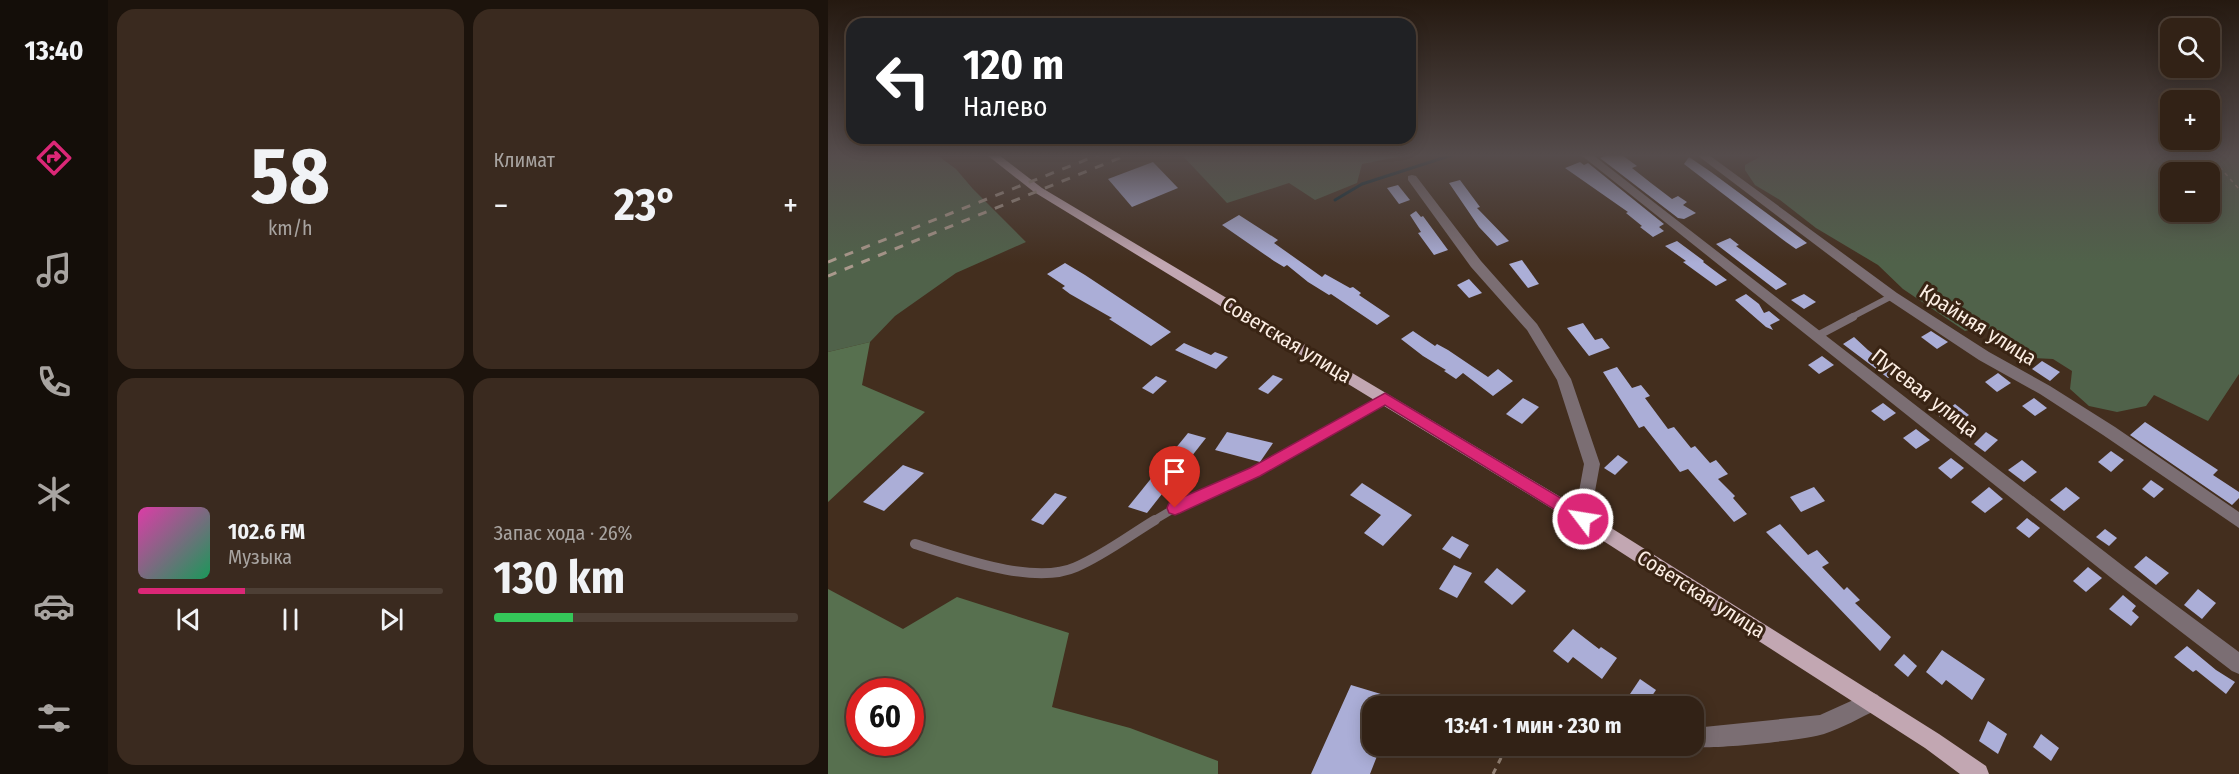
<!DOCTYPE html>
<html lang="ru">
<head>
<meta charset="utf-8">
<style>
	body { margin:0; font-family:"Fira Sans Condensed",sans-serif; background:#3a2a1f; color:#f1f3f6; height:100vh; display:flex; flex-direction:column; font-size:22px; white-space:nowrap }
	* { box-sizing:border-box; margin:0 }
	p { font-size:20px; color:#a8a4a1 }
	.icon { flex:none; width:33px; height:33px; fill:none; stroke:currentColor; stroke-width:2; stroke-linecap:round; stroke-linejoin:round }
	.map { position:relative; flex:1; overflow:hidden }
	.drawer { display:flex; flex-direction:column; gap:9px; padding:9px; background:#1c130c; width:720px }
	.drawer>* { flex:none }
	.top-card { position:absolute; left:18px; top:18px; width:570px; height:126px; border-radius:18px; box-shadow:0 3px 15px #0003,0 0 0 2px #4d3f35; background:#202124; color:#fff; overflow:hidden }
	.controls { position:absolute; left:1332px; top:18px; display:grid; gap:12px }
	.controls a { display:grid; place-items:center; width:60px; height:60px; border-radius:12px; background:#322216; box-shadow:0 3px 15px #0003,0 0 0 2px #4d3f35; font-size:30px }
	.speed { position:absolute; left:18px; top:678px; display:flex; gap:12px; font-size:30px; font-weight:700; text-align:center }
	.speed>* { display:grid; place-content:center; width:78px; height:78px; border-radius:50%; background:#322216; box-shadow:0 3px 15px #0003,0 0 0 2px #4d3f35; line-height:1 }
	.speed .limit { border:9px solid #d22; background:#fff; color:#111 }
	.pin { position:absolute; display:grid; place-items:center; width:51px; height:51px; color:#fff; margin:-62px -26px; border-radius:50% 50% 50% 0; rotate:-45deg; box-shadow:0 0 6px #0007 }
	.pin .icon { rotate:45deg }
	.me { position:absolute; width:66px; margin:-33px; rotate:301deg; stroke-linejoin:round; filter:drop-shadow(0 0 4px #0008) }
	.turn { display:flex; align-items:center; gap:21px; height:126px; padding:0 18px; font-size:27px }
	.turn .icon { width:78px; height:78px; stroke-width:2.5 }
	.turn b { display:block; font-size:42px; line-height:51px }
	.big { font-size:45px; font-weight:700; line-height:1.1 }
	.drawer .widget { flex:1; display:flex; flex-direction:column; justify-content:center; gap:9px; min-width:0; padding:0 21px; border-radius:18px; background:#3a2a1f }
	.drawer .dial { align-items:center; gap:0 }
	.dial b { font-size:78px; line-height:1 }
	.song { display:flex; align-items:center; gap:18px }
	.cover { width:72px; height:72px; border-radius:9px; background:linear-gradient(135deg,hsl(320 70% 55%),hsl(150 70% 35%)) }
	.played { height:6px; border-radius:3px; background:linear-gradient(90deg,#db2777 35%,#4d3f35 35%) }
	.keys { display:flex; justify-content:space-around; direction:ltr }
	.heat { display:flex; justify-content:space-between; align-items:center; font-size:33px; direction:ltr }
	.charge { height:9px; border-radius:4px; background:linear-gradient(90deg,#34c759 26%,#4d3f35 0) }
	.drawer .tiles { flex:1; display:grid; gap:9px; grid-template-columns:repeat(2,1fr) }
	.trip { position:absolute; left:534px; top:696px; width:342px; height:60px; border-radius:18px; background:#322216; box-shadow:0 3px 15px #0003,0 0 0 2px #4d3f35; font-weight:700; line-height:60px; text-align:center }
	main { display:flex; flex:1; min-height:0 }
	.dock { display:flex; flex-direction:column; width:108px; justify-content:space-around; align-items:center; background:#140e09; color:#a8a4a1 }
	.dock .icon { width:42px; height:42px }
	.dock .selected { color:#db2777 }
	.dock b { font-size:27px; color:#f1f3f6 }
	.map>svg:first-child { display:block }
	.green { fill:#50624a; fill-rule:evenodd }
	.forest { fill:#57704f; fill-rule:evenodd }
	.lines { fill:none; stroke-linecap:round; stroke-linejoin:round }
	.stream { stroke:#002531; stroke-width:3 }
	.building { fill:#abaed7 }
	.path-far1 { stroke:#948274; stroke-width:1.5; stroke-dasharray:4 4; stroke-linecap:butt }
	.path { stroke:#948274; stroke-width:3; stroke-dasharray:6 6; stroke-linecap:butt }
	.lane-far2 { stroke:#7b6e73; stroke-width:6 }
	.lane-far1 { stroke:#7b6e73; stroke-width:8 }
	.lane { stroke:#7b6e73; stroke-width:10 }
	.street { fill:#7b6e73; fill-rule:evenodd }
	.primary { fill:#c2a7b2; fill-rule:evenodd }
	.rail { stroke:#aa998c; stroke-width:3; stroke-dasharray:9 9; stroke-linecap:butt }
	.route { fill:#db2777; stroke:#8e194d; stroke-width:1.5 }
	.labels { text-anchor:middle; stroke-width:6; stroke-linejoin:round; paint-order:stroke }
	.street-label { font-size:21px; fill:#fceee4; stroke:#392414 }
</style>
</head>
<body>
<main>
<nav class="dock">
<b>13:40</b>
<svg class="icon selected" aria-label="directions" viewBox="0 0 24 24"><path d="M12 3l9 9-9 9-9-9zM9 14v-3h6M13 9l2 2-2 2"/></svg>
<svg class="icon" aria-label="music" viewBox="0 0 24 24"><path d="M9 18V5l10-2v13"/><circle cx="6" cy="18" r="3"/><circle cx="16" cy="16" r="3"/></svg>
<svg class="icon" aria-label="phone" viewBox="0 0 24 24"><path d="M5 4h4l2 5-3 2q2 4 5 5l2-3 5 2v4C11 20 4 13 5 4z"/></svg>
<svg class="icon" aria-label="climate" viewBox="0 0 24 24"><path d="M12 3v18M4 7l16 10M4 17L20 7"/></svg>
<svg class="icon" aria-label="car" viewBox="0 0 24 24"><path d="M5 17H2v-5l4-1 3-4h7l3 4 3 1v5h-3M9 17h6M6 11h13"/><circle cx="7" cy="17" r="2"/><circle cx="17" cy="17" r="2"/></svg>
<svg class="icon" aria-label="filters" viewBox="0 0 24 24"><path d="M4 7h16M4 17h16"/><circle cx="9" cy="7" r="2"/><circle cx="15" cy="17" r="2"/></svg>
</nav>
<section class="drawer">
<div class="tiles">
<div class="widget dial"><b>58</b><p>km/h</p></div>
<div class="widget"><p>Климат</p>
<div class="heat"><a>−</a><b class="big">23°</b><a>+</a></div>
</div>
<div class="widget">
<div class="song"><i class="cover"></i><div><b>102.6 FM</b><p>Музыка</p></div></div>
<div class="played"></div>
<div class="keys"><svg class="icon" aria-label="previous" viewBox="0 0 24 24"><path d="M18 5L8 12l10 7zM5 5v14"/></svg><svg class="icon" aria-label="pause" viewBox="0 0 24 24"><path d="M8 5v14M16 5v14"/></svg><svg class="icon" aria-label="next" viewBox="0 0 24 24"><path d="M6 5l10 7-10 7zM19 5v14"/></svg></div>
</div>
<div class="widget"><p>Запас хода · 26%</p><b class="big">130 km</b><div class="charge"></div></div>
</div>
</section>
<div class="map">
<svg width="1411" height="774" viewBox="0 0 1411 774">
	<rect width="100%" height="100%" fill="#432e1e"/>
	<!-- green -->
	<g class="green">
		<polygon points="0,155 109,155 128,169 145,189 198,242 128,273 67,316 42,342 0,352"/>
		<polygon points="354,155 580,155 534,164 529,183 487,200 461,183 399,203"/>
		<path d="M935,155H1411V374L1380,421L1326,395L1318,406L1289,412L1261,406L1242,389L1244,371L1225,359L1205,358L1183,345L1165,330L1154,327L1137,331L1075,289L1050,265L988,228L952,200L927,185L917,170V165ZM1382,172V212H1342V172Z"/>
	</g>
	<!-- forest -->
	<g class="forest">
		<polygon points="42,342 34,385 97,412 0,502 0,352"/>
		<path d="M0,589L75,629L129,597L241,633L224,707L302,728L390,761V774H0ZM32,692H82V742H32Z"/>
	</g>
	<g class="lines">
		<!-- stream -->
		<polyline class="stream" points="507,200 534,184 624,155"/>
	</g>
	<!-- building -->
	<g class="building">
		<polygon points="780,155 794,155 809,166 804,168 823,183 844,199 850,196 859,202 855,205 868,213 856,219 850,218 772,158"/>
		<polygon points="861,157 883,172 979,243 968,249 958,242 856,164"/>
		<polygon points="325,162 350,188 304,207 280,179"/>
		<polygon points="752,162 756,165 760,163 836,224 831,227 836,231 825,237 812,227 814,226 798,213 800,212 737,168"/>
		<polygon points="632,180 652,207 649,208 681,241 669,246 651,227 621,183"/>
		<polygon points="570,185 582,200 571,204 559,188"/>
		<polygon points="588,211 593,217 595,216 620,250 606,255 590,233 593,232 582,215"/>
		<polygon points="411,215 450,240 446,243 494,277 497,274 522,288 525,287 533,293 531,295 562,316 549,325 503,294 501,295 480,282 459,265 456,267 446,261 394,225"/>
		<polygon points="902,238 911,245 908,246 959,284 948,290 888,244"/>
		<polygon points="849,241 876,261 875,262 899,280 888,286 855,262 858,261 837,246"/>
		<polygon points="694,260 711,284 700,288 681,264"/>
		<polygon points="237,263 257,275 343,332 323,346 281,319 284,318 242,294 234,288 237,286 219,274"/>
		<polygon points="641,279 654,293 641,298 629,285"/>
		<polygon points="918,294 931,304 936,313 941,311 952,320 942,325 945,330 938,327 907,300"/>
		<polygon points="976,294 988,302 976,309 963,300"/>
		<polygon points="755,323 767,340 774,338 782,348 761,356 739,328"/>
		<polygon points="585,331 607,346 609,344 620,350 660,377 670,369 685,381 665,396 635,373 628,379 616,371 618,370 595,356 573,339"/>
		<polygon points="1103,331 1120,342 1109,349 1093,337"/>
		<polygon points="1026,337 1040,350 1069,372 1060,378 1015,344"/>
		<polygon points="356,343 383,355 387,352 400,357 388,369 347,350"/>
		<polygon points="994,356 1006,365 991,374 980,365"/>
		<polygon points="1214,361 1232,372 1222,381 1204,369"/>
		<polygon points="789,367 804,388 813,385 822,396 817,398 840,429 846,427 863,448 867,446 882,463 888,460 900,474 890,479 907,496 905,498 919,514 906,522 860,469 852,472 816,426 811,428 775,372"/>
		<polygon points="1170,373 1183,383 1169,392 1157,382"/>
		<polygon points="445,375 455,379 440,394 430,389"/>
		<polygon points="328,376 339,381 325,394 314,388"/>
		<polygon points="695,398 711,407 694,424 678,414"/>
		<polygon points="1206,398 1219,408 1207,416 1194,406"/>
		<polygon points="1055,403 1068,413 1056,421 1043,411"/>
		<polygon points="1127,404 1141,415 1125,426 1111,416"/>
		<polygon points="1317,422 1390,470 1385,475 1411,492 1411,498 1404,505 1302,435"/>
		<polygon points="1088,429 1102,440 1088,449 1075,438"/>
		<polygon points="399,432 445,443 432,462 387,450"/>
		<polygon points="1158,432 1170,440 1157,452 1146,444"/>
		<polygon points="360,433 378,438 319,513 300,507"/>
		<polygon points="1283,451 1296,460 1283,472 1270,462"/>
		<polygon points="790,455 800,462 787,475 776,468"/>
		<polygon points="1123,458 1136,468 1123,479 1110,468"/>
		<polygon points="1194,460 1209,472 1196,482 1180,470"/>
		<polygon points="75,465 96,473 56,511 35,502"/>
		<polygon points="1323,480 1336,489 1326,498 1314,489"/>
		<polygon points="534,483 584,515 555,546 536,533 553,515 522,495"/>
		<polygon points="986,487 997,501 973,512 962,497"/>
		<polygon points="1161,487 1175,499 1157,513 1143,502"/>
		<polygon points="1238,487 1252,498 1236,511 1222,500"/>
		<polygon points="227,493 239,497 215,525 203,520"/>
		<polygon points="1199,518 1212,528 1201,538 1188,528"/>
		<polygon points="952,524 980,555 989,550 1001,563 994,567 1016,590 1019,587 1032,600 1027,603 1063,637 1052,651 938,532"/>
		<polygon points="1277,529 1289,538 1281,546 1268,537"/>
		<polygon points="624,536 641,545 632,559 614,549"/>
		<polygon points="1318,556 1341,573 1328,585 1306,567"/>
		<polygon points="626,565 644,573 629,598 611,589"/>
		<polygon points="1260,567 1274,578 1258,592 1245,581"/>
		<polygon points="669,568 698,591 684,605 656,582"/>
		<polygon points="1370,589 1388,603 1374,619 1356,605"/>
		<polygon points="1295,595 1308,606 1304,611 1311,617 1303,626 1281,609"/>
		<polygon points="745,629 771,649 773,647 789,658 774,679 745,657 740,663 725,651"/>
		<polygon points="1359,646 1388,670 1407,682 1398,694 1368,670 1365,672 1346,657"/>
		<polygon points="1114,650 1157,679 1144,700 1118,680 1114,685 1098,672"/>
		<polygon points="1076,654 1089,666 1080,677 1066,665"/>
		<polygon points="812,679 828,690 817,706 807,706 798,700"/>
		<polygon points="523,685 586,704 586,706 544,706 544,746 553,746 542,774 483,774"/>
		<polygon points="1160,721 1179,734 1170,754 1151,741"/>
		<polygon points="1213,734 1231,748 1223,761 1205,747"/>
	</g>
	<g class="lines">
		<!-- path-far1 -->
		<polyline class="path-far1" points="1381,155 1411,189"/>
		<!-- path -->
		<polyline class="path" points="665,774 679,746"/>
		<!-- lane-far2 -->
		<polyline class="lane-far2" points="1022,318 1064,296"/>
		<!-- lane-far1 -->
		<g class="lane-far1">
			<polyline points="991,335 1025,317"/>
			<polyline points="325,521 347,508 427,472 557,399"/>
		</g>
		<!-- lane -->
		<path class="lane" d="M87,544C129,557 206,586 248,567C276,555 302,535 327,520"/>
		<!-- street -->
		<g class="street">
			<polygon points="753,155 765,155 1299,569 1411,652 1411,674 1404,671 1287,581"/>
			<polygon points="869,155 881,155 1069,293 1161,352 1222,386 1287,427 1411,512 1411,528 1275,435 1212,394 1151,360 1059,299"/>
			<polygon points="584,175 588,176 653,261 709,324 743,379 772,464 761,524 755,526 749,524 746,519 756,464 729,380 699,330 643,267 580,180 580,176"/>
			<path d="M1043,692L1050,695L1053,702L1050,709C1032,718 1014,728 996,734C979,740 873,751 859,746H866V728L992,715Z"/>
		</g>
		<!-- primary -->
		<polygon class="primary" points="159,155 171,155 214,188 761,514 1111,734 1158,766 1161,774 1132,774 1097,748 749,524 206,192"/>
		<!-- rail -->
		<g class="rail">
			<polyline points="0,262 270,155"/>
			<polyline points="0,276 299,155"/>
		</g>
	</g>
	<!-- sky -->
	<linearGradient id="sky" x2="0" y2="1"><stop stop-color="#251910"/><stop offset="0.59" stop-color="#554c4c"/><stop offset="1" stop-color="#554c4c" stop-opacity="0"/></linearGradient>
	<rect width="1411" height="263" fill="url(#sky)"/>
	<!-- route -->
	<polygon class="route" points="557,393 761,515 763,519 761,524 755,526 750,524 557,405 432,476 352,513 347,515 341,513 339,508 341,503 422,468"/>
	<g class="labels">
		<!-- street labels -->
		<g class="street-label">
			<text transform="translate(1150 325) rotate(32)" y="7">Крайняя улица</text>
			<text transform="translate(459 340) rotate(31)" y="7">Советская улица</text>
			<text transform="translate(1097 393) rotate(38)" y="7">Путевая улица</text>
			<text transform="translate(873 594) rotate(32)" y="7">Советская улица</text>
		</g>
	</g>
</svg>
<div class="controls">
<a><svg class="icon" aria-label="search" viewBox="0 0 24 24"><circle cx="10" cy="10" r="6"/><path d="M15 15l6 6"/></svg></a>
<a>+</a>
<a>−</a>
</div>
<div class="speed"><div class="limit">60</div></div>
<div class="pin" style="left:347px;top:508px;background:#d93025"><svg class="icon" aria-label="arrive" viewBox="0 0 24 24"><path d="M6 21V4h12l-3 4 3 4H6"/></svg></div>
<svg class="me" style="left:755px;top:519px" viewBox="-20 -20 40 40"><circle r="17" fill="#db2777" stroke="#fff" stroke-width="3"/><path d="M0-11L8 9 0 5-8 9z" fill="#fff"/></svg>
<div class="trip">13:41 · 1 мин · 230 m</div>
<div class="top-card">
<div class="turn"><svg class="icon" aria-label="left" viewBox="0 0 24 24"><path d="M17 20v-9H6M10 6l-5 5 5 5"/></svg><div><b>120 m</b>Налево</div></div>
</div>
</div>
</main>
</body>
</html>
